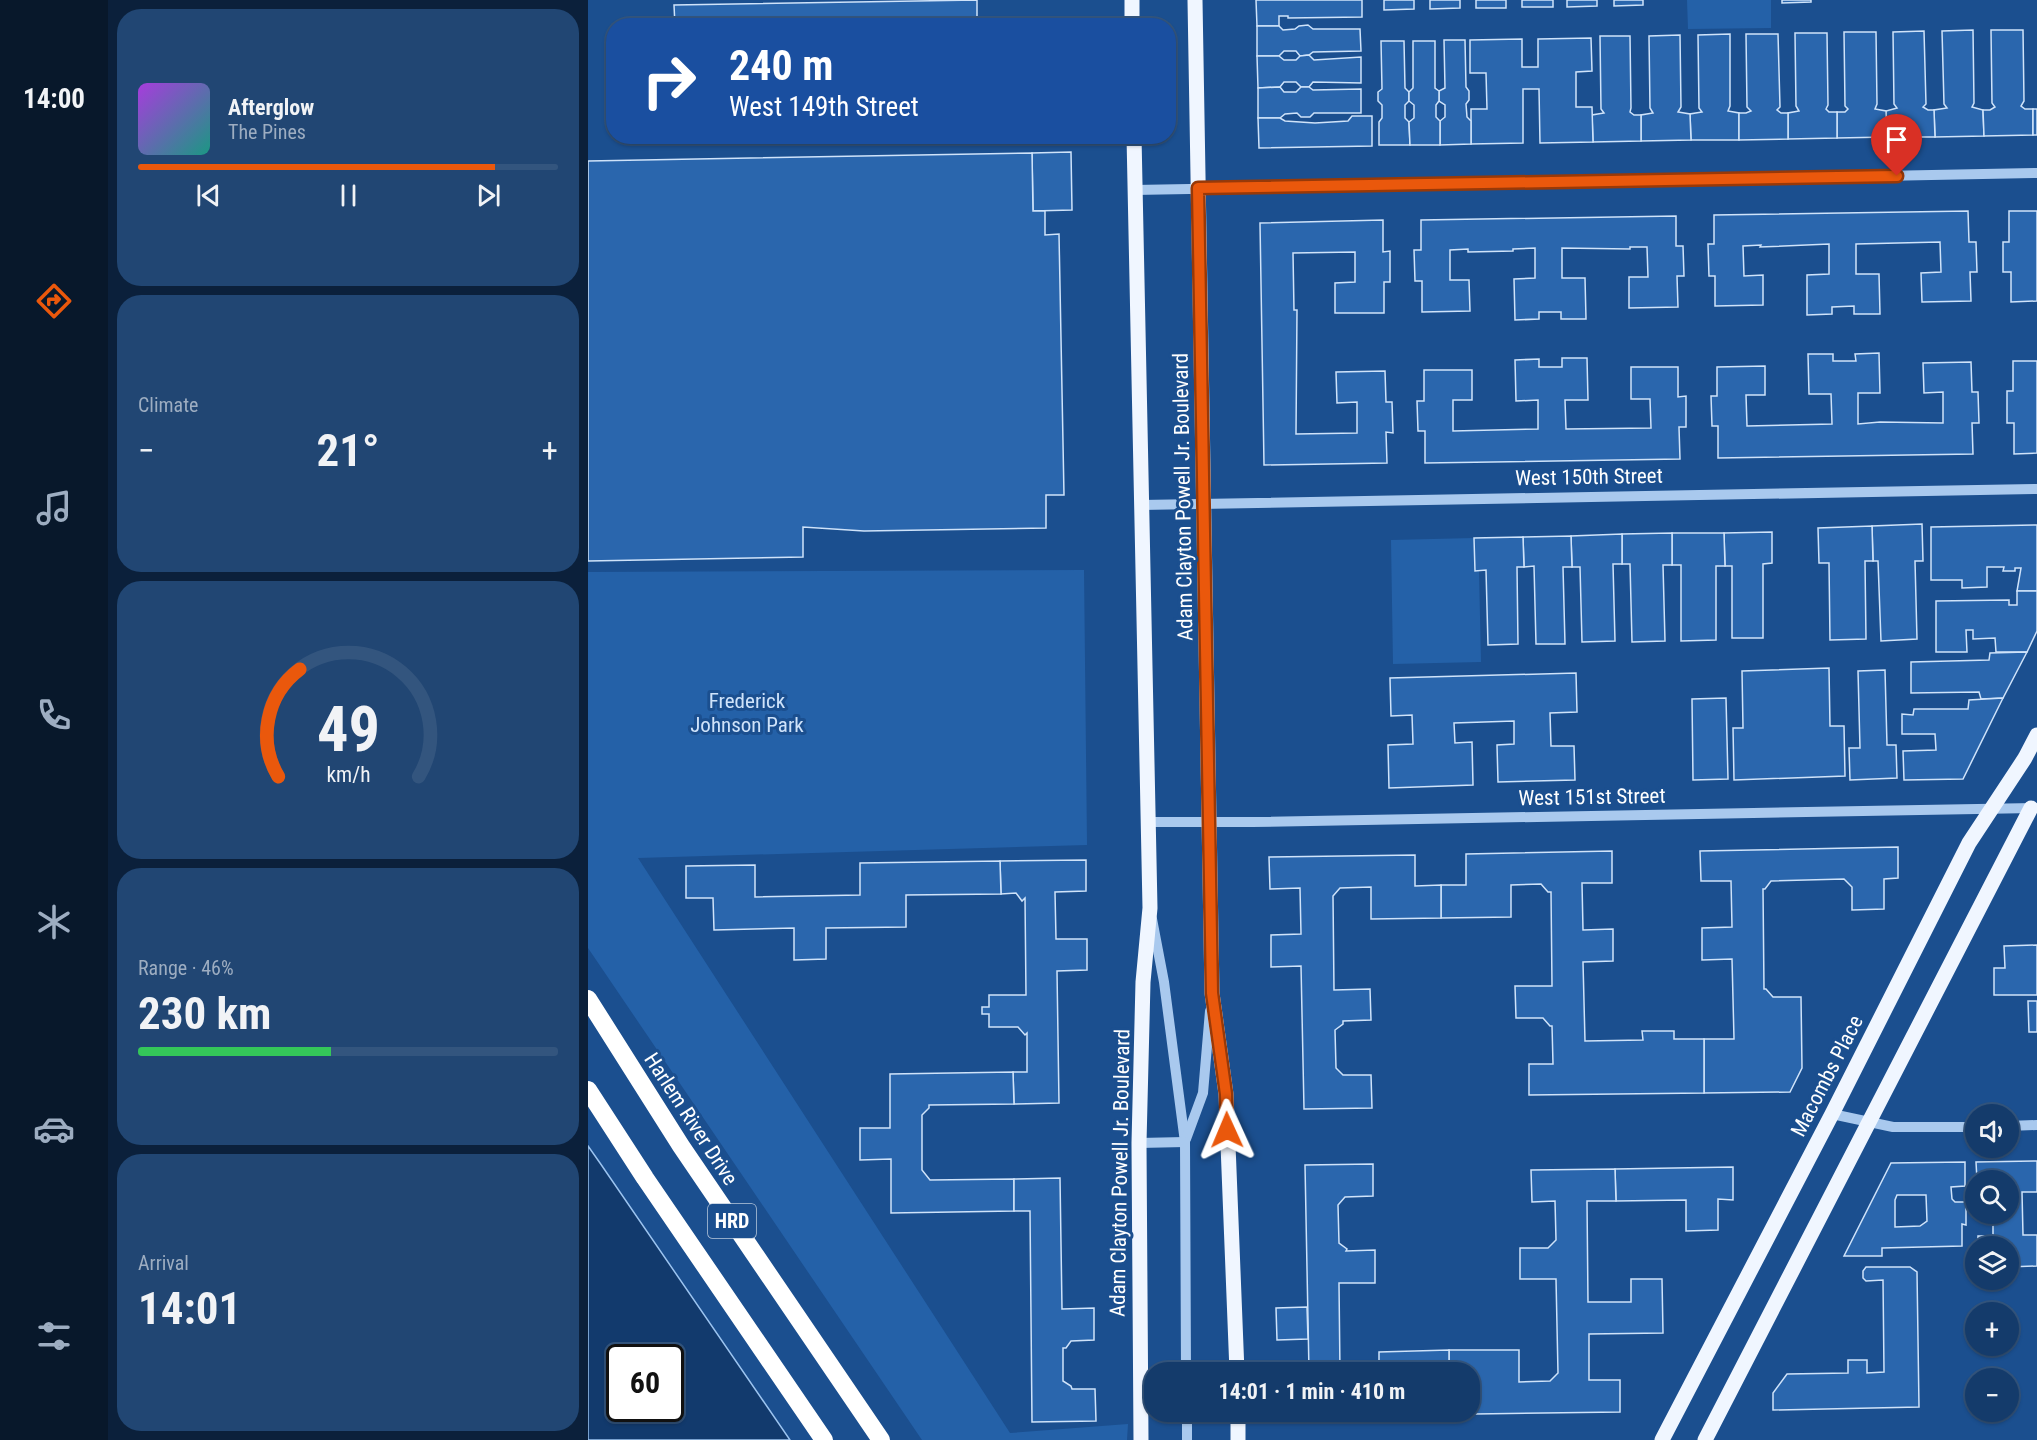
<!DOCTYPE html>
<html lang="en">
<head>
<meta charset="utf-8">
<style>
	body { margin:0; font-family:"Roboto Condensed",sans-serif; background:#214673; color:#f1f3f6; height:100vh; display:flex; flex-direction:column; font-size:22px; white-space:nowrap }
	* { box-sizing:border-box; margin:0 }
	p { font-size:20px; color:#9dadc1 }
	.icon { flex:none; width:33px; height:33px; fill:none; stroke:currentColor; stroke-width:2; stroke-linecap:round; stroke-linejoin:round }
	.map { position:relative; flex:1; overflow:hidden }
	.side { display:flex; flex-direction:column; gap:9px; padding:9px; background:#0b203b; width:480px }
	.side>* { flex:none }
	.guide { position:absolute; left:18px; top:18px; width:570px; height:126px; border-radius:24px; box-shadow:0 2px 4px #0004,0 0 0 2px #33557e; background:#1a4fa0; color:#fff; overflow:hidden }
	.buttons { position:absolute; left:1377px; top:1104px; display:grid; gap:12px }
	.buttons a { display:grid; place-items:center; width:54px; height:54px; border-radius:50%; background:#143b6b; box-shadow:0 2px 4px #0004,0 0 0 2px #33557e; font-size:30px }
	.speed { position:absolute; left:18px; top:1344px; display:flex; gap:12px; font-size:30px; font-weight:700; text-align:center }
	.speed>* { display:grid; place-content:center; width:78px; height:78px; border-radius:50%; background:#143b6b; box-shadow:0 2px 4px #0004,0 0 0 2px #33557e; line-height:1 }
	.speed .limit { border:3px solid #111; border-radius:9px; background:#fff; color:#111 }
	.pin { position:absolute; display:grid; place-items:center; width:51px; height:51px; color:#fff; margin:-62px -26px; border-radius:50% 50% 50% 0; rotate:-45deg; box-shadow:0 0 6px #0007 }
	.pin .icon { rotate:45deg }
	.me { position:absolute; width:66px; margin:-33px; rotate:359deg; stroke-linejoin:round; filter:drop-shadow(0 0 4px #0008) }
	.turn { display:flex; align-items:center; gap:21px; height:126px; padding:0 24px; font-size:27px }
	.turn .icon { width:78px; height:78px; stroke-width:2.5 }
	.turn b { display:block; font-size:42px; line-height:51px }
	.big { font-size:45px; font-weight:700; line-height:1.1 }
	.side .tile { flex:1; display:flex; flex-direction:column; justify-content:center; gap:9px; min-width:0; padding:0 21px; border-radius:24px; background:#214673 }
	.side .dial { align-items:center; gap:0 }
	.dial svg { height:156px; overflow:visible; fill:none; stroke:#33557e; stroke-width:7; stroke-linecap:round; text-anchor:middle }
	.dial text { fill:#f1f3f6; stroke:none }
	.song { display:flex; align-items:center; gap:18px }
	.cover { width:72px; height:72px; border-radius:9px; background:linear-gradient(135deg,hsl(280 70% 55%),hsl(170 70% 35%)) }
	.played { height:6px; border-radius:3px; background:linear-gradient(90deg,#ea580c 85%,#33557e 85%) }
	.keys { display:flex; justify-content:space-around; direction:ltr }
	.heat { display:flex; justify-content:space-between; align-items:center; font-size:33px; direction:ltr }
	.charge { height:9px; border-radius:4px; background:linear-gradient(90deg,#34c759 46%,#33557e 0) }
	.trip { position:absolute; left:556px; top:1362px; width:336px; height:60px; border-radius:24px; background:#143b6b; box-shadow:0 2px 4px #0004,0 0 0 2px #33557e; font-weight:700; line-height:60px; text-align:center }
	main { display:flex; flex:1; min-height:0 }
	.dock { display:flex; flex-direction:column; width:108px; justify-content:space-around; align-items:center; background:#08182b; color:#9dadc1 }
	.dock .icon { width:42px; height:42px }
	.dock .current { color:#ea580c }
	.dock b { font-size:27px; color:#f1f3f6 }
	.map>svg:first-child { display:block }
	.green { fill:#2461a8 }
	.water { fill:#123a6d; stroke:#9cc4f0; stroke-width:1.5; fill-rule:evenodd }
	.building { fill:#2a66ad; stroke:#cfe3fa; stroke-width:1.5; fill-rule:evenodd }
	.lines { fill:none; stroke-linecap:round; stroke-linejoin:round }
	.minor { stroke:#a9c9ee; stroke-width:10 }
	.major { stroke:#f0f6ff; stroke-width:15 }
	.highway { stroke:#fff; stroke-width:18 }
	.route-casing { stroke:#983908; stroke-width:15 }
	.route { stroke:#ea580c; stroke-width:10 }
	.labels { text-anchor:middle; stroke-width:6; stroke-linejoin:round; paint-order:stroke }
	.shield { fill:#1b4f8f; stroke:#bbcadd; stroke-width:1.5 }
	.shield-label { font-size:20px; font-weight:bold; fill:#fff }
	.street-label { font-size:21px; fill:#fff; stroke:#1b4f8f }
	.park-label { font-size:21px; fill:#cfe3fa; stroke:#1b4f8f }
</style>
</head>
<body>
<main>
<nav class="dock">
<b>14:00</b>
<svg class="icon current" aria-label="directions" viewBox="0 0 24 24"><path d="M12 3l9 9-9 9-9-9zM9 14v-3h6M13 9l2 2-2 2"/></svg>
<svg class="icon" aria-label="music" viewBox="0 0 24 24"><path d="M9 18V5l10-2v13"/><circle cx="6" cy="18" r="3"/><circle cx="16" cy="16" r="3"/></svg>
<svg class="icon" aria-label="phone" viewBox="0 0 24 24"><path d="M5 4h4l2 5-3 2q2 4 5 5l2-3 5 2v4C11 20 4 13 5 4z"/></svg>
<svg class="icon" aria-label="climate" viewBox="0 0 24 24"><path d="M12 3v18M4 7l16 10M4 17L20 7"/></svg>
<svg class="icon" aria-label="car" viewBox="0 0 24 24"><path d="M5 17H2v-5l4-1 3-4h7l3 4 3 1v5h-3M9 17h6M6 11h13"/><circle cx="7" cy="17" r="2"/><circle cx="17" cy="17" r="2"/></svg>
<svg class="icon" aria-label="filters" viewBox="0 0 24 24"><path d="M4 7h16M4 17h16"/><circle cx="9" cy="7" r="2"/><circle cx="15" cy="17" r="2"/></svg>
</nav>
<section class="side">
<div class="tile">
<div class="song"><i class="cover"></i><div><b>Afterglow</b><p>The Pines</p></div></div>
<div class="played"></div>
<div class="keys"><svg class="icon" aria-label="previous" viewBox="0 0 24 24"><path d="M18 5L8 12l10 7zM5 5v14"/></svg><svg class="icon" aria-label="pause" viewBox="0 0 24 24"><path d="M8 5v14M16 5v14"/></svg><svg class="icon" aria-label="next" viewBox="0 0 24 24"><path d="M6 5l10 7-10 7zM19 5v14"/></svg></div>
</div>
<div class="tile"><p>Climate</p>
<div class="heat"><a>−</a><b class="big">21°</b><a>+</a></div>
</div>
<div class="tile dial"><svg viewBox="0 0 100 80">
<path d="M14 69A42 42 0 1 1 86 69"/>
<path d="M14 69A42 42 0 0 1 25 14" stroke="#ea580c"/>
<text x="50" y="56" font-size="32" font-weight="700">49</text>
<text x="50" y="72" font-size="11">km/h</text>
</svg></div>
<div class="tile"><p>Range · 46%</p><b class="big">230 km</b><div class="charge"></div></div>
<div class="tile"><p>Arrival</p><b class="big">14:01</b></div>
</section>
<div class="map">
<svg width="1449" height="1440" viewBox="0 0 1449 1440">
	<rect width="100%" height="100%" fill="#1b4f8f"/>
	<!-- green -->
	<g class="green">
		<polygon points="1099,0 1183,0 1183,28 1100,29"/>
		<polygon points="886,538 887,570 891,571 893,662 805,664 803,540"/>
		<polygon points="496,570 499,845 50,858 422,1433 540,1424 539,1440 334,1440 0,948 0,572"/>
	</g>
	<!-- water -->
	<path class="water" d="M0,1146L12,1163L202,1440H0ZM32,1358H82V1408H32Z"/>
	<!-- building -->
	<g class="building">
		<polygon points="389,0 389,26 87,26 86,5"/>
		<polygon points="668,0 774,0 774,17 700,18 700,16 691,16 691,26 669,26"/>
		<polygon points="796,0 826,0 826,9 796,10"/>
		<polygon points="842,0 872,0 872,8 842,9"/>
		<rect x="888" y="0" width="30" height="8"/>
		<rect x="934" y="0" width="31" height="7"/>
		<polygon points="979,0 1009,0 1009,6 979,7"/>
		<polygon points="1026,0 1055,0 1055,5 1026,6"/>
		<polygon points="1194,0 1223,0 1223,2 1194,3"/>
		<polygon points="720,25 725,29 772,29 773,51 725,52 721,55 712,56 708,51 696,51 691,56 669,56 669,26 691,26 695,30 707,29 711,26"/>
		<polygon points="1385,30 1386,103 1384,107 1395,110 1396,136 1347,137 1346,110 1359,108 1356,104 1354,31"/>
		<polygon points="1403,30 1435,30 1436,101 1433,106 1437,109 1445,109 1445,135 1396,136 1395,110 1402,110 1407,107 1404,103"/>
		<polygon points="1336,31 1338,104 1335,107 1340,110 1346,110 1347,137 1299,137 1298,111 1309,108 1306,104 1305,32"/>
		<polygon points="1256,32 1288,32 1289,104 1287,109 1298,111 1299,137 1249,138 1249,112 1257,112 1260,109 1257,106"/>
		<polygon points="1207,33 1239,33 1240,105 1238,109 1241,112 1249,112 1249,138 1200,139 1200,113 1211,111 1208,106"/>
		<polygon points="1142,34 1142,106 1140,111 1151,113 1151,140 1103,140 1102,114 1114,112 1111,108 1110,35"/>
		<polygon points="1158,34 1190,34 1192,107 1189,110 1193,113 1200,113 1200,139 1151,140 1151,113 1158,113 1163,111 1159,107"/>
		<polygon points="1092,35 1093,107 1090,112 1102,114 1103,140 1053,141 1053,115 1065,113 1062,108 1061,36"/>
		<polygon points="1012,36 1042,36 1043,108 1042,112 1046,115 1053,115 1053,141 1005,142 1004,115 1016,113 1013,109"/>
		<polygon points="1003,38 1004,71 988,72 988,107 1004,107 1005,142 952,143 951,89 935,89 935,143 883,144 883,109 899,109 898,73 882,73 882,40 934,39 934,67 950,67 950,39"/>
		<polygon points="856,40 877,40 878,87 881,91 881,100 878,104 879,117 883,121 883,144 852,145 852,121 857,117 857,105 851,101 851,91 857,88"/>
		<polygon points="793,41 816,41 817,88 821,92 821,101 817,105 817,118 821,122 822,145 791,145 791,122 794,118 794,105 790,101 790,92 794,89"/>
		<polygon points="825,41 847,41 847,88 851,91 851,101 848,105 848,117 852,121 852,145 822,145 821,122 826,118 826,105 821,101 821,92 825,88"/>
		<polygon points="721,55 726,60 773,57 773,83 725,82 721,87 713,87 708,82 696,82 692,87 670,88 669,56 691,56 696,60 708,60 712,56"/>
		<polygon points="692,87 696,92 708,92 713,87 721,87 725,90 773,89 773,113 726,113 722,117 713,117 709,113 697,114 692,118 670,118 670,88"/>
		<rect x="1445" y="109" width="4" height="26"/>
		<polygon points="764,116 784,116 784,146 671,148 670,118 692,118 697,121 727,123 760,121"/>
		<polygon points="483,152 484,210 445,211 444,153"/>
		<polygon points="444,153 445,211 457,211 457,235 471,234 476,495 458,495 458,528 276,531 215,527 215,557 0,561 0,161"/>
		<polygon points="1380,211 1381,242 1388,242 1389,272 1382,272 1383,301 1334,302 1333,273 1353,272 1352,242 1268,244 1268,274 1291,274 1292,314 1266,314 1266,306 1244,307 1244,314 1219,315 1219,275 1241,274 1241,244 1172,247 1173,245 1155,246 1156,276 1175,275 1175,305 1127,306 1127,276 1121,276 1120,244 1126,244 1126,215"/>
		<polygon points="1421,211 1449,211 1449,301 1423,302 1423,272 1415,272 1415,242 1421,242"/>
		<polygon points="1088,216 1088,246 1095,246 1096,276 1089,276 1090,307 1041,308 1041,277 1060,277 1059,247 1042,247 1042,249 974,248 974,278 997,278 998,319 973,319 973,312 951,312 951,319 927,320 926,279 947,278 947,248 925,249 925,251 880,252 880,249 862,250 862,280 881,280 882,311 834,312 834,281 827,281 826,250 833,250 833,220"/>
		<polygon points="795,220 795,252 802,251 802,282 796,282 796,313 747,313 747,283 767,282 767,252 705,253 706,310 709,310 708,434 769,433 769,402 749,403 748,372 797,371 798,402 804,402 805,433 798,432 799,463 676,465 672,223"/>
		<polygon points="1291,353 1292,393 1270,393 1270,424 1292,422 1355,423 1355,392 1336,393 1335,363 1383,362 1384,392 1390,392 1391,423 1384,423 1385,454 1130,458 1130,426 1124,426 1123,396 1129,396 1129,367 1177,366 1177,395 1158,395 1159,426 1244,424 1243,394 1221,394 1220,354 1245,354 1245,361 1268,361 1267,354"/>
		<polygon points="974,358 999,358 1000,400 977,400 978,429 1063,428 1062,399 1043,399 1043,367 1090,367 1090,397 1098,396 1098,427 1091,427 1092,459 837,463 837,431 830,431 829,401 836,401 836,370 884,370 884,400 865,400 865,431 950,429 950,400 928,401 927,360 951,359 951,367 974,367"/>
		<polygon points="1425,361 1449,361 1449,453 1426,454 1426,423 1419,423 1419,391 1425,391"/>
		<polygon points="1334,524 1335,561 1327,561 1329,639 1293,641 1290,561 1285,561 1284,526"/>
		<polygon points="1449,525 1449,591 1429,591 1433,568 1427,568 1427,571 1415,571 1416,567 1399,567 1399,587 1374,588 1374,580 1343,580 1343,527"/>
		<polygon points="1284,526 1285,561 1277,561 1278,639 1242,640 1241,563 1231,563 1230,528"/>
		<polygon points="1184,532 1184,563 1175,564 1175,638 1144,638 1144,566 1137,566 1136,533"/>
		<polygon points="1084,533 1136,533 1137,566 1128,566 1128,640 1093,641 1093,565 1084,565"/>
		<polygon points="1084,533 1084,565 1075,565 1077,641 1044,642 1042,564 1034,564 1034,534"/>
		<polygon points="1034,534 1034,564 1025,564 1027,641 994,642 992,567 984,567 983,536"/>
		<polygon points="983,536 984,567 975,567 977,644 948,644 946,566 936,567 935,537"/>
		<polygon points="935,537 936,567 929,567 930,644 900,645 898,570 887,571 886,538"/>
		<polygon points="1429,591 1449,591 1449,631 1439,652 1408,652 1407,638 1385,639 1385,630 1378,630 1379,652 1348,652 1348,601 1421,600 1421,605 1429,605"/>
		<polygon points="1439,652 1415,698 1393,699 1391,692 1323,693 1323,662 1401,660 1402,653"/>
		<polygon points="1241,668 1242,726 1256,726 1257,776 1146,780 1145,728 1155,728 1154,671"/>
		<polygon points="1297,670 1299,745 1308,745 1309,778 1262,780 1261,748 1272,748 1270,671"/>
		<polygon points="988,673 989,712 962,713 963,746 986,746 987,780 910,782 909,745 926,744 926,721 866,723 867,743 884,742 885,785 801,788 800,745 825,744 824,715 803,716 802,678"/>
		<polygon points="1138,698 1140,779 1105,780 1104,699"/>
		<polygon points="1415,698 1375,779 1316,780 1315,751 1348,750 1347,734 1314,734 1314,714 1325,715 1326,709 1380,709 1381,700"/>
		<polygon points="1310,847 1310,878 1296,879 1296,909 1264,910 1264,887 1256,879 1183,881 1177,889 1175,889 1176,989 1178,989 1185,997 1213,997 1214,1068 1202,1092 1116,1093 1116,1039 1146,1039 1144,959 1114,960 1114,928 1144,927 1143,881 1113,881 1112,851"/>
		<polygon points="1024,851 1024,883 994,883 995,930 1025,929 1025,961 995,962 997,1041 1055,1040 1054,1031 1086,1031 1086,1039 1116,1039 1116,1093 941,1095 941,1064 965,1064 964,1026 962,1026 955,1018 928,1018 927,986 964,986 963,892 960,892 953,884 923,885 923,917 853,918 853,885 878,885 878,854"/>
		<polygon points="827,855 827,886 853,885 853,918 783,919 783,887 752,888 745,896 746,990 782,989 783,1020 755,1021 755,1024 747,1030 748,1068 755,1075 783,1075 784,1108 716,1109 713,966 683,967 683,935 713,934 712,888 682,889 681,857"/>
		<polygon points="498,860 498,891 467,892 468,939 499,939 499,970 469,971 471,1103 426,1104 425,1072 439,1072 439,1033 437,1035 430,1027 401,1027 401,1014 394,1014 394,1007 401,1007 401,995 438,995 437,898 434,901 428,893 413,894 412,861"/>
		<polygon points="412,861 413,894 318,895 318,927 238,928 238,959 206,960 206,928 126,930 125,898 98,898 98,866 167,865 167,897 272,895 272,863"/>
		<polygon points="1449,945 1449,995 1406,995 1406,968 1417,968 1416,946"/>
		<polygon points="1440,1001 1449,1001 1449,1032 1441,1032"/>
		<polygon points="425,1072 426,1104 341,1105 341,1108 334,1115 334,1170 342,1180 426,1179 426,1211 303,1213 303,1159 272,1160 272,1128 302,1128 302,1074"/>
		<polygon points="1449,1161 1449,1192 1434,1192 1435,1235 1449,1235 1449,1266 1420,1267 1420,1246 1390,1246 1390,1236 1405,1236 1405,1214 1420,1214 1420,1180 1389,1180 1388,1162"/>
		<path d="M1377,1162V1186L1363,1187L1364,1199L1367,1202H1378V1225L1374,1224V1246L1294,1248V1256H1256L1303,1163ZM1309,1195H1338L1339,1221L1332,1226L1307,1227V1200Z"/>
		<polygon points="785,1164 785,1196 757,1197 750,1205 751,1243 759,1249 758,1251 787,1250 787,1283 751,1283 752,1372 721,1372 717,1165"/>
		<polygon points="1145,1167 1145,1200 1130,1199 1130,1230 1098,1231 1098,1200 1028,1201 1027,1169"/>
		<polygon points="1027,1169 1028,1201 999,1201 1000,1302 1043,1302 1043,1279 1074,1279 1075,1333 1001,1334 1001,1380 1032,1380 1032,1412 887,1414 887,1382 882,1382 882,1372 861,1372 861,1350 931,1350 931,1382 962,1381 970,1373 968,1279 932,1279 932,1248 960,1248 968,1240 967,1201 944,1202 943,1170"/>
		<polygon points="472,1178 474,1309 506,1308 506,1340 483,1341 478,1348 475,1348 475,1381 483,1386 484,1389 507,1389 508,1421 444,1422 442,1211 426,1211 426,1179"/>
		<polygon points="1278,1267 1322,1267 1329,1272 1331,1407 1185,1410 1185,1393 1199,1374 1260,1373 1260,1360 1279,1360 1279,1373 1296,1372 1295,1280 1278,1281 1275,1278 1275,1271"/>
		<polygon points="719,1307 720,1339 689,1340 688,1308"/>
		<polygon points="861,1350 861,1372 791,1372 791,1352"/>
		<polygon points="690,1412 836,1412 836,1415 690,1417"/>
	</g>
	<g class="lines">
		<!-- minor -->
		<g class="minor">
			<polyline points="546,190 1449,173"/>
			<polyline points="553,505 1449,489"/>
			<polyline points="560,822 664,822 1448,808"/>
			<polyline points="564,919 576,982 597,1142 598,1372"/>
			<polyline points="1244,1114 1305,1127 1388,1127"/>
			<polyline points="1420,1126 1449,1125"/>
			<polyline points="598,1139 615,1093 622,1011"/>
			<polyline points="551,1143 597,1142"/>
			<polyline points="599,1412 599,1440"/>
		</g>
		<!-- major -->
		<g class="major">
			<polyline points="544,0 544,26"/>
			<polyline points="607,0 624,993 638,1094 649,1372"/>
			<polyline points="546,136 562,908 555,982 551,1143 553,1440"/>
			<polyline points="650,1440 650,1412"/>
			<polyline points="1074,1440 1244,1114 1381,843 1437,758 1449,735"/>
			<polyline points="1117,1440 1443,808"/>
		</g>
		<!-- highway -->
		<g class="highway">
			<polyline points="0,999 93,1146 293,1440"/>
			<polyline points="0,1090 57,1178 236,1440"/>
		</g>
	</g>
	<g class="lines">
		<!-- route casing -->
		<g class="route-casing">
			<polyline id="route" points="639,1130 638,1094 624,993 610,188 1309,176"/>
		</g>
		<!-- route -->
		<use href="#route" class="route"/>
	</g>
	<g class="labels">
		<!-- shield labels -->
		<rect class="shield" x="120" y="1204" width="48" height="34" rx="4.5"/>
		<g class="shield-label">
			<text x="144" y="1228">HRD</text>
		</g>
		<!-- street labels -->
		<g class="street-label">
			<text transform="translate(1001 477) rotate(-1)" y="7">West 150th Street</text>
			<text transform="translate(595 497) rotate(-91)" y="7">Adam Clayton Powell Jr. Boulevard</text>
			<text transform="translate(1004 797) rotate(-1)" y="7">West 151st Street</text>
			<text transform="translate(1239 1076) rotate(-63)" y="7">Macombs Place</text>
			<text transform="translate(103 1119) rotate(57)" y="7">Harlem River Drive</text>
			<text transform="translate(532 1173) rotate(-89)" y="7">Adam Clayton Powell Jr. Boulevard</text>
		</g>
		<!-- park labels -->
		<g class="park-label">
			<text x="159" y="708">Frederick<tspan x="159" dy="24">Johnson Park</tspan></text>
		</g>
	</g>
</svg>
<div class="buttons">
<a><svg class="icon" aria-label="sound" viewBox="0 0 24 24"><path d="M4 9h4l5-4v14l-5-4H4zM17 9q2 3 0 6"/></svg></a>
<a><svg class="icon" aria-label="search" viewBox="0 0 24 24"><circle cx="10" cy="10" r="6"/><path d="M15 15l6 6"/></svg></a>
<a><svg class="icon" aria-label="layers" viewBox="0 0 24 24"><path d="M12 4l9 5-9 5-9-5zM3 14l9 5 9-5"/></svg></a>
<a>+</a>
<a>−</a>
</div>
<div class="speed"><div class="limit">60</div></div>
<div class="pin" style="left:1309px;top:176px;background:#d93025"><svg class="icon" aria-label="arrive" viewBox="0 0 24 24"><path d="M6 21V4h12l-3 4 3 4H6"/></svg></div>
<svg class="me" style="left:639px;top:1130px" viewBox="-20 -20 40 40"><path d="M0-17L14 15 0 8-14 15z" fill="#ea580c" stroke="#fff" stroke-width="4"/></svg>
<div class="trip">14:01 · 1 min · 410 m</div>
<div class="guide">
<div class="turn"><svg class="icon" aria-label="right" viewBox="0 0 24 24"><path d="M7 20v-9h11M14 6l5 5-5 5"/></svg><div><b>240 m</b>West 149th Street</div></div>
</div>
</div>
</main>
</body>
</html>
